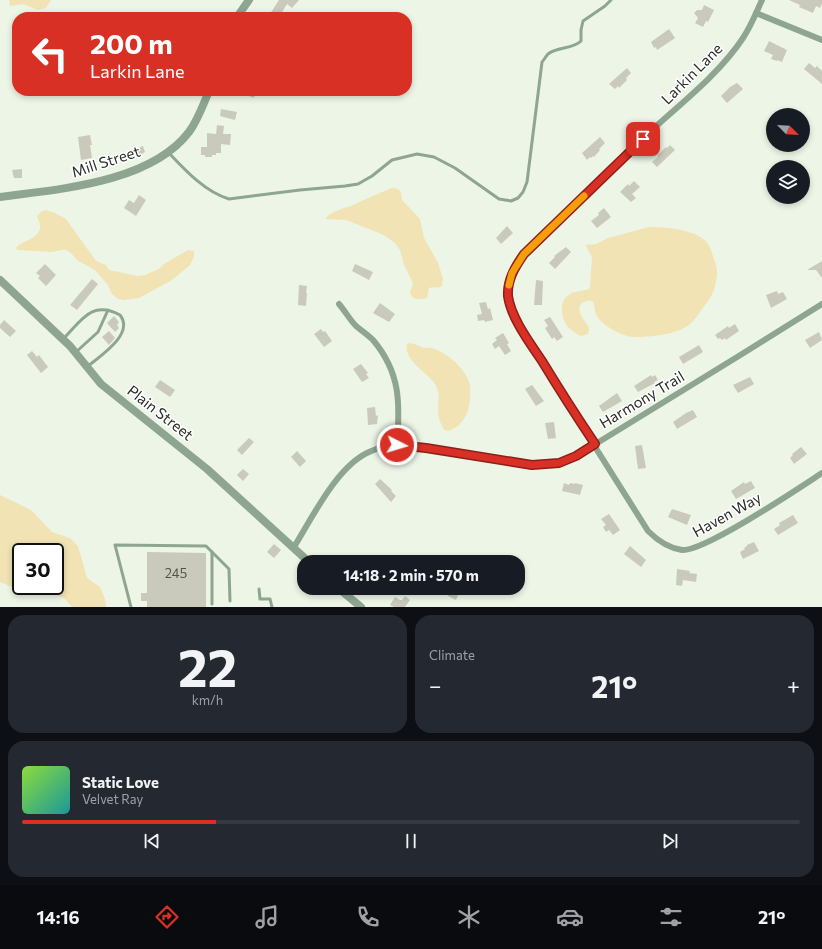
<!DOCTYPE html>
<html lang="en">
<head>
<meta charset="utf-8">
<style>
	body { margin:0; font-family:Commissioner,sans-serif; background:#242831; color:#f1f3f6; height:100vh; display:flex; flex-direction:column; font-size:15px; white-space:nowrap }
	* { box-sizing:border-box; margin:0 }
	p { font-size:13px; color:#9ea1a6 }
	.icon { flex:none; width:22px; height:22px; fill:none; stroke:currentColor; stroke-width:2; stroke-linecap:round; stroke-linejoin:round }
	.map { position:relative; height:607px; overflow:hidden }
	.sheet { display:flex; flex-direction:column; gap:8px; padding:8px; background:#0d0f14; flex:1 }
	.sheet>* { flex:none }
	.guide { position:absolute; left:12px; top:12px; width:400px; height:84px; border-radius:16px; box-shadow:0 2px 6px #0003; background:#d93025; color:#fff; overflow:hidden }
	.needle { width:26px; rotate:114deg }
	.buttons { position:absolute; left:766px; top:108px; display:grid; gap:8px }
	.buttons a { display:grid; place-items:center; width:44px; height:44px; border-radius:50%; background:#171b24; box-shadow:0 2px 6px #0003; font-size:20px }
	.speed { position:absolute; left:12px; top:543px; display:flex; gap:8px; font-size:20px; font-weight:700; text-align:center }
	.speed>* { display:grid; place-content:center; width:52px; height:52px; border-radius:50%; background:#171b24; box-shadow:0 2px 6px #0003; line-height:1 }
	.speed .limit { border:2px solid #111; border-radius:6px; background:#fff; color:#111 }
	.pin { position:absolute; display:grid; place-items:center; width:34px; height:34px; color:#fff; margin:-17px; border-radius:8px; box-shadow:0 2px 6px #0006 }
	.me { position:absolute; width:44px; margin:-22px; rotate:95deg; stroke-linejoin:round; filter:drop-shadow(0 0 3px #0008) }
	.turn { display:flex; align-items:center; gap:14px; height:84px; padding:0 12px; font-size:18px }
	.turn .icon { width:52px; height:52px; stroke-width:2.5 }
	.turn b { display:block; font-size:28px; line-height:34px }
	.big { font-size:30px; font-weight:700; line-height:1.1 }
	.sheet .card { flex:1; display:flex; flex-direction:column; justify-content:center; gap:6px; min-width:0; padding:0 14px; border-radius:16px; background:#242831 }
	.sheet .dial { align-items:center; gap:0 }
	.dial b { font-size:52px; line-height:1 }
	.song { display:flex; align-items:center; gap:12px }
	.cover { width:48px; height:48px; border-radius:6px; background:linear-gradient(135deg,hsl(90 70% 55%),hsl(180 70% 35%)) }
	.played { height:4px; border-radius:2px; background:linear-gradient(90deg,#d93025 25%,#363941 25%) }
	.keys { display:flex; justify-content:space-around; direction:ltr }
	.heat { display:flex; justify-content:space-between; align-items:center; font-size:22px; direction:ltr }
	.sheet .tiles { flex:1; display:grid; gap:8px; grid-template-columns:1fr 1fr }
	.card:last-child { grid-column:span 2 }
	.trip { position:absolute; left:297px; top:555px; width:228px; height:40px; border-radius:16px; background:#171b24; box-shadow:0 2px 6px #0003; font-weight:700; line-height:40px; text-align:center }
	.menu { display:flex; height:64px; justify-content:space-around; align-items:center; background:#090b0e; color:#9ea1a6 }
	.menu .icon { width:28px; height:28px }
	.menu .active { color:#d93025 }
	.menu b { font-size:18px; color:#f1f3f6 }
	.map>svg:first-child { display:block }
	.green { fill:#f1e3b3; fill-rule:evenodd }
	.building { fill:#c9cabc }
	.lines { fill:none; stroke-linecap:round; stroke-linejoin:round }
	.service { stroke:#8ea592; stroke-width:3 }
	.minor { stroke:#8ea592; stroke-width:6 }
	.tertiary { stroke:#8ea592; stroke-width:8 }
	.route-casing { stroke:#8d1f18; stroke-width:10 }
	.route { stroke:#d93025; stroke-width:7 }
	.slow { stroke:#f59e0b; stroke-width:7 }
	.labels { text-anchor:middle; stroke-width:3; stroke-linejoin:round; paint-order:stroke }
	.number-label { font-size:13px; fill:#51534c }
	.street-label { font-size:15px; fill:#292b26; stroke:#fff }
</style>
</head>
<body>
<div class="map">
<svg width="822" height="607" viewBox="0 0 822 607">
	<rect width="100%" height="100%" fill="#edf5e7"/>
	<!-- green -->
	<g class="green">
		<polygon points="9,0 51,0 46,8 38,10 23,4 10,6"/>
		<path d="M392,188C400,188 402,192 402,200L420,219L424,238L438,263L443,279L442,286C438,289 434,286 429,288L427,298L424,299H416L412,297L410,293L413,283L404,265L400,250L395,243L384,235L346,220L325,219C332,210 344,209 353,205C366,199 379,193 392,188Z"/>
		<path d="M46,210L55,213L66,219L96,261L106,265L109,270L138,276L145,275L159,269L164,264L188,250L194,251V257L190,265L172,280L139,298L124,300L118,299L112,294L108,285L96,271L90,267L78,261L71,253L66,250H61L52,252L17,250L16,248C22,240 38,240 40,228C41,224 38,220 37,216L42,211Z"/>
		<path d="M649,227C666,227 705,229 711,250C713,257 718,268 717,276C715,291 711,298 702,309C699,314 695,319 691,323C679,335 649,337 633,337C623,337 599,324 596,314C594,310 595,305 593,302C589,299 581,302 580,306C577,315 586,321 589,328L588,334L581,336C577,334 572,331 568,327C561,318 558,300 570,294C575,291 583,291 589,289L590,287L592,257L587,248L586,245L596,244L608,238Z"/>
		<path d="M410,343C416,344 420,347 425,348C427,348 429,347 431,348C446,351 467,370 470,385C471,393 470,402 468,410C465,420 458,428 448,431L444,430C442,426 440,422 439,418C436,407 442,394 435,384C427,372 403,360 407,344Z"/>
		<path d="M0,495L31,510L52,532L70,538L78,546L87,578L100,587L105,599L106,607H72L64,598L43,590L12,587L0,582ZM21,552H55V586H21Z"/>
	</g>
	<!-- building -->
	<g class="building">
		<polygon points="279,0 299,0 292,8 287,4 279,17 268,17"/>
		<polygon points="789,0 822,0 822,3 820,8 816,6 813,13 799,7 800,5"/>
		<polygon points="704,5 714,10 708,22 706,21 703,27 695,23 698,18 694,13 697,10 702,10"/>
		<polygon points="669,29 675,38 657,50 656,47 654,48 651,42"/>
		<polygon points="769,41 787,50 782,62 777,60 777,61 771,59 773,55 764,51"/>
		<polygon points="809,63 815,68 817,66 822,71 822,84 804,69"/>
		<polygon points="627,68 631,73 626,78 627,80 619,88 618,86 615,89 609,84"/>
		<polygon points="737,83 743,89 727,103 721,96 730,87"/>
		<polygon points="236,91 253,91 256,92 254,98"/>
		<polygon points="221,109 237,112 235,120 220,116"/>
		<polygon points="217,125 224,126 223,134 231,134 230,145 221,144 221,153 216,153 216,155 212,155 212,157 205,157 205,155 201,155 201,147 207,147 207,133 216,134"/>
		<polygon points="90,135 92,145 90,145 92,158 81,160 78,137"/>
		<polygon points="600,137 605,143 599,149 600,150 594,157 593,156 591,158 590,157 587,160 582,153"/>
		<polygon points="670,145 675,150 657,167 652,162 658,157 657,156 666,147 667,148"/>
		<polygon points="143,146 145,152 133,159 129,152"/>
		<polygon points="22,169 22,178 14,178 12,170"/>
		<polygon points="634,181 640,187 632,194 636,198 631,202 620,192 628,184 629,186"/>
		<polygon points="139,195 146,200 136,216 124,208 129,200 134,203"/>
		<polygon points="604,208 611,217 597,228 591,221 599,215 598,213"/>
		<polygon points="507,226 513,233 501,244 496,238"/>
		<polygon points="566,247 571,252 555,269 549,263 555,257 554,256"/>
		<polygon points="822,261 822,278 816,270 807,270"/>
		<polygon points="45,264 56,275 46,286 38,278 40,276 36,273"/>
		<polygon points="355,264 373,272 369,280 352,271"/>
		<polygon points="92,279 98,284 77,310 70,305"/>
		<polygon points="536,280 543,281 542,305 534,305"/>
		<polygon points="299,285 307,286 306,293 307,293 306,306 298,305"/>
		<polygon points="777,291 778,294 783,292 787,299 771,308 766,295"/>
		<polygon points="486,302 488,309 490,308 493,320 485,322 484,320 478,321 477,315 482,314 479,303"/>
		<polygon points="380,303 395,314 389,322 373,313"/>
		<polygon points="114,316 119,322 117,325 119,328 115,332 107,323"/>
		<polygon points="550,317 563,337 557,341 554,337 552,339 545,328 548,326 544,320"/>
		<polygon points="4,320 16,331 10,337 0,328 0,325"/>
		<polygon points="735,324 739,331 726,340 725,338 722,340 720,338 718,339 715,335 728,326 729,328"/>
		<polygon points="321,329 323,332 325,331 332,341 324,347 314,334"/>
		<polygon points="109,331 115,338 109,345 102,337"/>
		<polygon points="819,332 822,340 810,348 805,340"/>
		<polygon points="503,333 509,343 507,344 511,351 505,355 499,346 495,349 492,344 497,340 495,338"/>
		<polygon points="699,345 703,352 683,364 679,357"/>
		<polygon points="32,351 37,357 39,355 48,367 41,373 27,355"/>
		<polygon points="361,364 368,373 366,374 369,378 362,382 353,369"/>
		<polygon points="651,375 652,377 655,375 658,380 654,382 655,383 638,392 634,386"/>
		<polygon points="750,377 754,384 738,393 733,385"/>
		<polygon points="160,380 175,390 170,397 155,387"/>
		<polygon points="532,385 544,401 536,406 525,389"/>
		<polygon points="617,393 622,401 603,412 599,406"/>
		<polygon points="375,407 376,416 378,415 377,424 368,425 367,408"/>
		<polygon points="693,410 697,417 677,429 673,422 686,413"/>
		<polygon points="554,422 556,438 548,439 545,423"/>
		<polygon points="249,438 254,442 242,455 237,450"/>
		<polygon points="642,445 646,468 638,469 635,446"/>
		<polygon points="801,447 807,454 794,464 790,458 793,455 792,454"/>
		<polygon points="297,451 306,461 300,467 291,457"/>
		<polygon points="243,469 249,474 243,481 237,475"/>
		<polygon points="380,479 392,490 391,491 396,496 391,502 375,484"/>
		<polygon points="751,481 755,488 736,499 731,491 744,482 745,484"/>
		<polygon points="564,483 569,485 570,483 575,484 575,483 583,485 580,495 562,491"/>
		<polygon points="672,509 691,515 687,525 668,517"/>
		<polygon points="609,514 620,530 613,535 609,530 606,532 603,527 606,525 601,519"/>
		<polygon points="793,515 798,523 778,535 774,529 780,525 779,523"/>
		<polygon points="754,542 759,551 743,559 740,552 745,549 744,548 747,546 747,545"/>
		<polygon points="274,544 281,550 274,558 267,552"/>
		<polygon points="630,546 646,560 641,567 624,554"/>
		<polygon points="147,552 206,553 206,607 147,607 147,601 141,601 141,593 147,593"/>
		<polygon points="677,569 690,571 689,573 697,574 696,582 683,580 682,586 676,585"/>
		<polygon points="452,588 461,588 456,600 448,596"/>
		<polygon points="405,596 410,600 405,607 394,607 390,605 395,597 400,600 402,600"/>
	</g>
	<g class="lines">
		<!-- service -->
		<g class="service">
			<path d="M168,152C185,170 205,192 229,199L300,190L345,186L358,184L372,176L392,160L417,154L434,157L455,168L499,199L511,201L518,198L523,192L527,182L542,62C544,60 546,56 548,54C558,46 572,50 581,41V30L583,21L605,6L611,0"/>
			<path d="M63,339C82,320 91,300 120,315C135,334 100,356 87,367"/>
			<polyline points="76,352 98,332 108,310"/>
			<polyline points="212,552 212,604"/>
			<polyline points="259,589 260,599 270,599 272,607"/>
			<polyline points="131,607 115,545 206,546 229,569 230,601"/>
		</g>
		<!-- minor -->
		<g class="minor">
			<path d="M762,0C756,13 751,26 743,38C718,76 675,108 642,139C602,178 563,216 524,254C500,288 507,300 524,334L648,531C657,540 668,548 682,550C704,552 799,488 822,473"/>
			<polyline points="756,13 822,40"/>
			<path d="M339,304C345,311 350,320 356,326C362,331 368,335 373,340C401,373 400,404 397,445"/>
			<path d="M294,547C312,518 337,466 369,452C381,446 396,445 408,445L532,465L559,463L576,456L742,354L822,304"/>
		</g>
		<!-- tertiary -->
		<g class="tertiary">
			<polyline points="237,17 249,0"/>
			<path d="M0,197C59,189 150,183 189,132C198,120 203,105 209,91"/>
			<polyline points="0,280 70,346 101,384 207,469 309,562"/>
			<polyline points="338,588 361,607"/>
		</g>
	</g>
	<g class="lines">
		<!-- route casing -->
		<g class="route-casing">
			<path id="route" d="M397,445L426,448L532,465L559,463L576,456L595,444C577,417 559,389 542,361C530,343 511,318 508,296C507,280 515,267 524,254L643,139"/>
		</g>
		<!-- route -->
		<use href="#route" class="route"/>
		<!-- slow -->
		<polyline class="slow" points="509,285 512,273 524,254 584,196"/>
	</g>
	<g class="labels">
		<!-- number labels -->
		<g class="number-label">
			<text x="176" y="578">245</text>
		</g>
		<!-- street labels -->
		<g class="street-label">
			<text transform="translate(692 74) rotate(-45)" y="5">Larkin Lane</text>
			<text transform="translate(106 162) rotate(-18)" y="5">Mill Street</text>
			<text transform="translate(642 400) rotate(-31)" y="5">Harmony Trail</text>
			<text transform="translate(160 413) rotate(38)" y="5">Plain Street</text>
			<text transform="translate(727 515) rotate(-29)" y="5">Haven Way</text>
		</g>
	</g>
</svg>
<div class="buttons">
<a><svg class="needle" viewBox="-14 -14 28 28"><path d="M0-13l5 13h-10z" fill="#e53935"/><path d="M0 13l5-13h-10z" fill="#9ea1a6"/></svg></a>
<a><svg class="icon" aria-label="layers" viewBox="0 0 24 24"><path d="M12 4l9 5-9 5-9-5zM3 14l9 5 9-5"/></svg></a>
</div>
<div class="speed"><div class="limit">30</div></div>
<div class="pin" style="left:643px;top:139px;background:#d93025"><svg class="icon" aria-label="arrive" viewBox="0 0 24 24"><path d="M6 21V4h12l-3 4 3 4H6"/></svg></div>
<svg class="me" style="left:397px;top:445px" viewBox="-20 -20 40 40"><circle r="17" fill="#d93025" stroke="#fff" stroke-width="3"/><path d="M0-11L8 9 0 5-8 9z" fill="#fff"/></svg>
<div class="trip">14:18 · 2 min · 570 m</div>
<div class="guide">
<div class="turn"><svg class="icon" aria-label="left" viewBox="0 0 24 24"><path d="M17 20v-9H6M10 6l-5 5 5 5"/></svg><div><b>200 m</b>Larkin Lane</div></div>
</div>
</div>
<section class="sheet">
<div class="tiles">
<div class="card dial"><b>22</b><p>km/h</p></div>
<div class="card"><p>Climate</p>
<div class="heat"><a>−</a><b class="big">21°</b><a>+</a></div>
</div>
<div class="card">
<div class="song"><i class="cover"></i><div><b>Static Love</b><p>Velvet Ray</p></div></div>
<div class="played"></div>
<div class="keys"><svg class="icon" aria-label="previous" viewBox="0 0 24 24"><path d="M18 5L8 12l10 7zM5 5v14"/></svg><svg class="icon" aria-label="pause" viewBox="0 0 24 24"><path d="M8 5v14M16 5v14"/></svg><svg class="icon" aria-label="next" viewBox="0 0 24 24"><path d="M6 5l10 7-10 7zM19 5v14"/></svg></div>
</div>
</div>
</section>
<nav class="menu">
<b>14:16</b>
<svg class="icon active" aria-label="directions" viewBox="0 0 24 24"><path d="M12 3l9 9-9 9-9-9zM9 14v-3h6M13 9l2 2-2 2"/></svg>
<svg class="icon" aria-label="music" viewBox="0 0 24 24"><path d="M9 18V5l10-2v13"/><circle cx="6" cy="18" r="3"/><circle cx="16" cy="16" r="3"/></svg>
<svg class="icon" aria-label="phone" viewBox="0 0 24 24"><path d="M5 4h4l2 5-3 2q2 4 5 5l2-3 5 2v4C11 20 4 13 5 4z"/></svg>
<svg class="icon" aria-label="climate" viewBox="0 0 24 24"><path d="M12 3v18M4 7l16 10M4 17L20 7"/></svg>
<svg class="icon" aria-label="car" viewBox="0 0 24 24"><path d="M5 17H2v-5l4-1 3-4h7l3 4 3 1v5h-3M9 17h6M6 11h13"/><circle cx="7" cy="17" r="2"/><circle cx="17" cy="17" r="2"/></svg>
<svg class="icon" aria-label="filters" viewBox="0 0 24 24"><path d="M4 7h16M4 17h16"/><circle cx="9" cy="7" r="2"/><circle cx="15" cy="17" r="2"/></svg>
<b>21°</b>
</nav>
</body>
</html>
